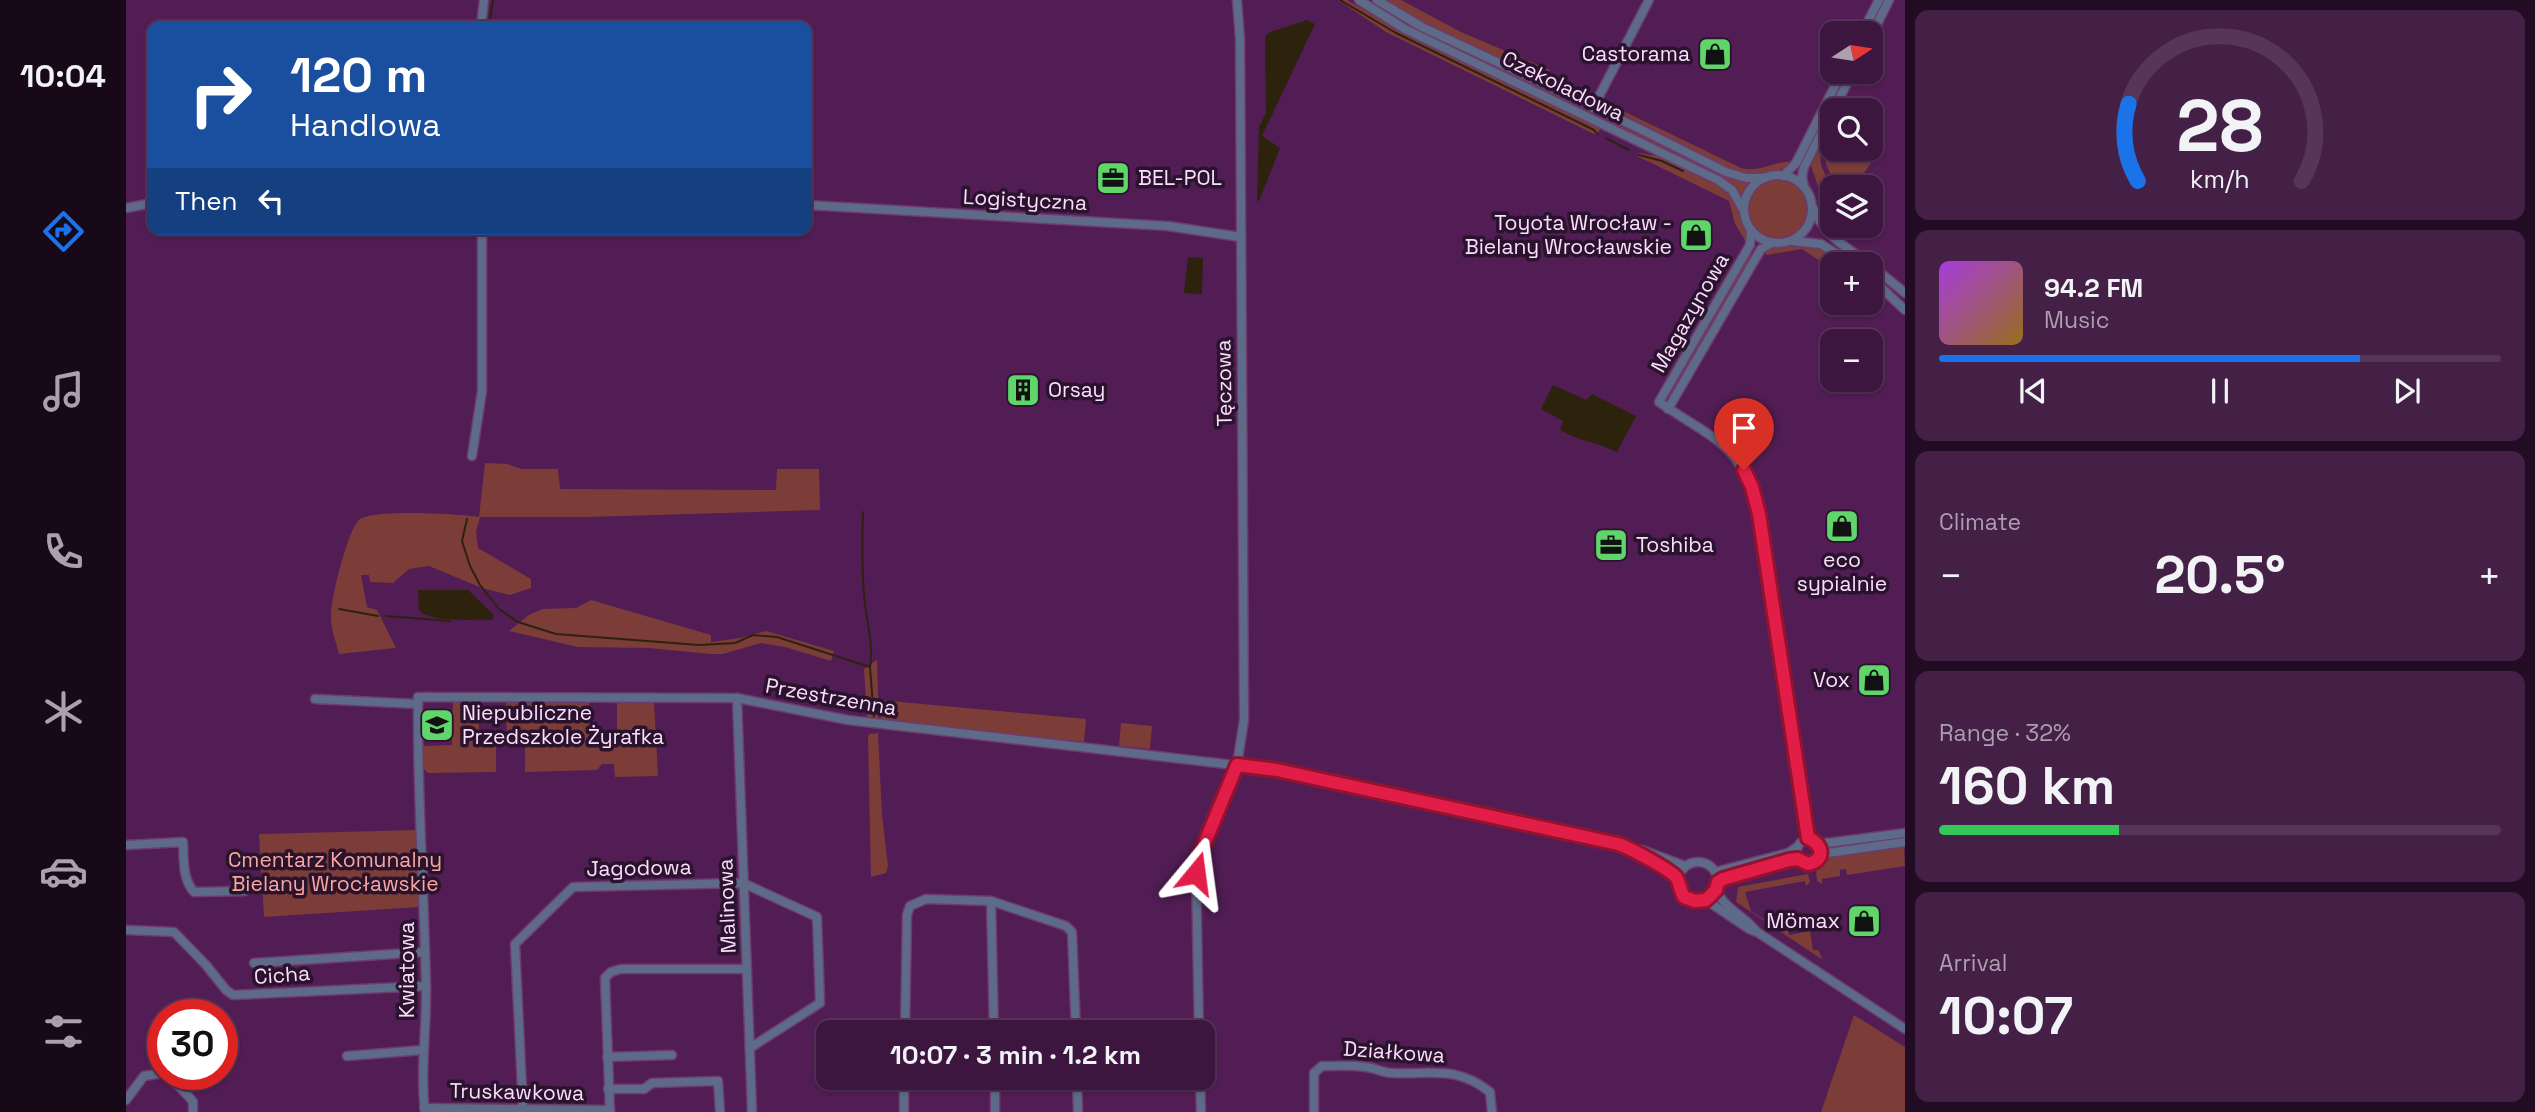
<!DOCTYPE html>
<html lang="en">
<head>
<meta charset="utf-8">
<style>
	body { margin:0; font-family:"Space Grotesk",sans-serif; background:#441f46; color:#f1f3f6; height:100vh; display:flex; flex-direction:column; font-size:26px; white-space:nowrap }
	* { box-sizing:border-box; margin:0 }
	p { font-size:23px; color:#ad9fb0 }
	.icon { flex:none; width:38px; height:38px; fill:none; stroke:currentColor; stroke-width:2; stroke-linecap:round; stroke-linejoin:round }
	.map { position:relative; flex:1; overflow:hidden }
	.side { display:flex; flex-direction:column; gap:10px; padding:10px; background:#220c23; width:630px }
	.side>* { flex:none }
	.guide { position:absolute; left:21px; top:21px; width:665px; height:214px; border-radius:14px; box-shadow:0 2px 5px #0004,0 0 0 2px #563559; background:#1a4fa0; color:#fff; overflow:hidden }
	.needle { width:46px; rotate:78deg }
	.tools { position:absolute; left:1694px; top:21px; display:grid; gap:14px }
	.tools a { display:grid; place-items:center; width:63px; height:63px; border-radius:14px; background:#3d163f; box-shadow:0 2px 5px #0004,0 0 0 2px #563559; font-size:35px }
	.speed { position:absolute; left:21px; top:999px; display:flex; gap:14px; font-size:35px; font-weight:700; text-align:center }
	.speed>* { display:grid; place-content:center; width:91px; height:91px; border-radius:50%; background:#3d163f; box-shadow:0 2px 5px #0004,0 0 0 2px #563559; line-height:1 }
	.speed .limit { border:10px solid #d22; background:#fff; color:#111 }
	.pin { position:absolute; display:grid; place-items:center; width:60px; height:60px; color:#fff; margin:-72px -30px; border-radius:50% 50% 50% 0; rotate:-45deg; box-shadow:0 0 7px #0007 }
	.pin .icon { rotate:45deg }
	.me { position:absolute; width:77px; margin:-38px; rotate:16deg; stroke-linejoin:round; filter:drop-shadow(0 0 5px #0008) }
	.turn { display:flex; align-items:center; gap:24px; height:147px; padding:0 28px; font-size:32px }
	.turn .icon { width:91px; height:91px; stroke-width:2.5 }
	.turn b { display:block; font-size:49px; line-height:60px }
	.then { display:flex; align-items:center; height:66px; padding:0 28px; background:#0003; gap:14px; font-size:26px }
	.big { font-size:52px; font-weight:700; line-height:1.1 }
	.side .card { flex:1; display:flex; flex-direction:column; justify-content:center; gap:10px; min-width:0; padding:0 24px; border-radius:14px; background:#441f46 }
	.side .dial { align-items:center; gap:0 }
	.dial svg { height:182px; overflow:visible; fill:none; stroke:#563559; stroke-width:7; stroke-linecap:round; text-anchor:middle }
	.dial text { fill:#f1f3f6; stroke:none }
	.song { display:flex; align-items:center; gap:21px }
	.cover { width:84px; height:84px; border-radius:10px; background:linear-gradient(135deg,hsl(280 70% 55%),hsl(40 70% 35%)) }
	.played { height:7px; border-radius:4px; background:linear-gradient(90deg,#1a73e8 75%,#563559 75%) }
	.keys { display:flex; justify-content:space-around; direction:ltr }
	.heat { display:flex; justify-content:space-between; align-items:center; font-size:38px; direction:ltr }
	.charge { height:10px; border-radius:5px; background:linear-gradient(90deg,#34c759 32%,#563559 0) }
	.trip { position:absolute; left:690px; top:1020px; width:399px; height:70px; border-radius:14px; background:#3d163f; box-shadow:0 2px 5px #0004,0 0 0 2px #563559; font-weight:700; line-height:70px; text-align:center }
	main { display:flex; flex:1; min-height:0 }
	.dock { display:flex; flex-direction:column; width:126px; justify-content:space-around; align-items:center; background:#180919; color:#ad9fb0 }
	.dock .icon { width:49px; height:49px }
	.dock .selected { color:#1a73e8 }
	.dock b { font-size:32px; color:#f1f3f6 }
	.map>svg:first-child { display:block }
	.green { fill:#7c3c38 }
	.water { fill:#2d230d }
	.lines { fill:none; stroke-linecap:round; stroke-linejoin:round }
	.stream { stroke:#2d230d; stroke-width:2 }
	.minor-casing { stroke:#6d3c6f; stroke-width:11 }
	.minor { stroke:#5d6b88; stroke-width:8 }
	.route-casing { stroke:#92132f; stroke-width:18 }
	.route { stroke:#e11d48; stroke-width:12 }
	.labels { text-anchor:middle; stroke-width:7; stroke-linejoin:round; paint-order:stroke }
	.poi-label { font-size:21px; fill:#fdddfe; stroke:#2a132c; text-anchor:end }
	.street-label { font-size:21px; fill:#fdddfe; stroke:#2a132c }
	.park-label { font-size:21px; fill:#faa59e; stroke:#2a132c }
</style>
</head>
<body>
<main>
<nav class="dock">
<b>10:04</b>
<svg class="icon selected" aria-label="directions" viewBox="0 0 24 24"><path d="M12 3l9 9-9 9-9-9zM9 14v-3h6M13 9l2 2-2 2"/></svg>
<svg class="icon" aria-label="music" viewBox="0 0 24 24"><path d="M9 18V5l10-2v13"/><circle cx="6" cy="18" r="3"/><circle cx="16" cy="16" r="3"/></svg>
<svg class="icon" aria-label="phone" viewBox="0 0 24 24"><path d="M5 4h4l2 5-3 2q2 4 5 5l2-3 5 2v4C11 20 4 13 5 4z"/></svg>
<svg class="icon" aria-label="climate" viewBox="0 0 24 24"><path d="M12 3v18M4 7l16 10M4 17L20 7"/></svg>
<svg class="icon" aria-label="car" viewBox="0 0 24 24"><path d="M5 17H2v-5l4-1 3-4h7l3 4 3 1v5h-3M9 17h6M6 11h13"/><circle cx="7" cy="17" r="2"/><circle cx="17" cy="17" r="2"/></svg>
<svg class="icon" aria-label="filters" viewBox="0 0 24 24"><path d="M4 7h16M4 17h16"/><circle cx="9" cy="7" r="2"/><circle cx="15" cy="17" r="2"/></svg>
</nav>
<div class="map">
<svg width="1779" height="1112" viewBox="0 0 1779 1112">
	<rect width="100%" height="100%" fill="#511d54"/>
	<!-- green -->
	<g class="green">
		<polygon points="1212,0 1221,0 1289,39 1475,128 1470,135 1260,32"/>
		<path d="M1258,0H1275L1335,32L1424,70L1421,75L1415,71L1413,74C1366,59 1299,28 1258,0Z"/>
		<path d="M1493,109L1615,168C1634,173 1649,160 1666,162C1652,176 1627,175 1609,171L1492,112Z"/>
		<polygon points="1487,122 1608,180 1625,182 1615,197 1608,187 1597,177 1485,124"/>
		<polygon points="1706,138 1706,149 1745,149 1745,144 1751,148 1744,158 1747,160 1728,187 1710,187 1700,164 1699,145"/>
		<polygon points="1694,149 1695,165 1706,190 1706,217 1701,212 1684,163"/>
		<path d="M1513,153L1537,157L1595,186C1606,197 1624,227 1620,242L1609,224L1603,201L1511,156Z"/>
		<circle cx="1652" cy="209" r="29"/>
		<polygon points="1668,245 1694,249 1715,264 1706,264 1706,269 1676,249 1641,255 1638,252 1646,247"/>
		<polygon points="1623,253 1627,255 1545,397 1542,398"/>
		<path d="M359,463L381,464L396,469H432L434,489L650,490L651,469H693L694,510L462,517H354L350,532L352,548L405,579V588L384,595L356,588L303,566L283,569L267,583L244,582L243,575H235L241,607L251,610L270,648L213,654C210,642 205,629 205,617C204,602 222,527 234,519C250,509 332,514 353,517Z"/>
		<polygon points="465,600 585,635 585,642 614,638 640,631 708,651 705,661 659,647 635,643 597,654 584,654 523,648 452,647 383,631 403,615 416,609 450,608"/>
		<polygon points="751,660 753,720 741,717 738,669"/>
		<polygon points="753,700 960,719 958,742 755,721"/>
		<polygon points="327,701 353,701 353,744 370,744 370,772 302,773 298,769 297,746 326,745"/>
		<polygon points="380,701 463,701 464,743 491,742 491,701 528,701 532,776 489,777 488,764 476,764 471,770 399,772 399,744 381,744"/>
		<polygon points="995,723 1026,726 1024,749 993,746"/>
		<polygon points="752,733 756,815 762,866 760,873 745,877 742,737 743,734"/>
		<polygon points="292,830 293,907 138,917 133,834"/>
		<polygon points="1778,846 1779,866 1721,875 1720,869 1714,870 1714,876 1696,879 1696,884 1691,881 1690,870 1701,857"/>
		<polygon points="1682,874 1684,882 1680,886 1679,881 1619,892 1625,911 1653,929 1662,929 1663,935 1684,931 1687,950 1692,950 1697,960 1610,902 1612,887"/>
		<polygon points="1728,1015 1779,1047 1779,1112 1695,1112"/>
	</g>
	<!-- water -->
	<g class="water">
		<polygon points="1181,20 1189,24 1136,136 1154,148 1133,201 1131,201 1133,127 1140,113 1139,38 1142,33"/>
		<polygon points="1062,257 1077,258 1076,294 1058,293"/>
		<path d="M1427,385L1460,400L1466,394L1510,416L1491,452C1471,442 1453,441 1434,430L1437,421L1415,409Z"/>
		<path d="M292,590H342L368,615L366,620C346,619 309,623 293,611Z"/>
	</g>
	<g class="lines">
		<!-- stream -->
		<g class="stream">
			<polyline points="1214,0 1270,33 1468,130 1471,134"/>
			<polyline points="363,26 367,0"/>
			<polyline points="1480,138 1503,150"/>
			<polyline points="1513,155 1536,161 1557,171"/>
			<path d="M737,512C736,540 736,568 738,596C740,619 748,644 744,667"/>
			<polyline points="341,519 336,541 344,566 354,585 373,609 392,622 430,634 573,645 609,643 627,635 651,637 744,667 748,719"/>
			<polyline points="213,609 252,616"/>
			<polyline points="260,616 324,621"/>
		</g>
		<!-- minor casing -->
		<g class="minor-casing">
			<g id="minor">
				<polyline points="1233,0 1279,29 1592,180 1606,190 1618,211"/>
				<polyline points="1251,0 1296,27 1510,127 1600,172 1620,178 1639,178"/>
				<polyline points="355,26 358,0"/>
				<polyline points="1736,33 1753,0"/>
				<polyline points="1745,36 1763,0"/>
				<polyline points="1467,108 1523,0"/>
				<polyline points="1707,110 1727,72"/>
				<circle cx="1652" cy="209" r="34"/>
				<polyline points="1657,176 1670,163 1716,72"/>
				<polyline points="1678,187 1676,176 1678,167 1706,112"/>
				<polyline points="681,205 1042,226 1114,237"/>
				<polyline points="0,208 26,203"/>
				<path d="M1687,208C1698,236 1720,247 1744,264"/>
				<path d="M1625,230L1624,245L1533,402C1588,440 1615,442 1633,514L1682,838"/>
				<polyline points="1666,241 1695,244 1726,264"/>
				<polyline points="1745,265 1779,293"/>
				<polyline points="1745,278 1779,310"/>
				<polyline points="1542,409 1635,249 1646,243"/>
				<polyline points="346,456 356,391 356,229"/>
				<polyline points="611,698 626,1112"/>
				<polyline points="189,699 292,704"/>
				<circle cx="1683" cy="851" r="12"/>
				<polyline points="1693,844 1779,833"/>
				<path d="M0,845L57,842C58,858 56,879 68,892L119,891"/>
				<polyline points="1506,849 1552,879"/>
				<polyline points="1695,854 1779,842"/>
				<circle cx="1572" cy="882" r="20"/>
				<polyline points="1589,872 1662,853 1671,847"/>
				<polyline points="1592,882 1672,859"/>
				<path d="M1590,889C1596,907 1620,917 1631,932L1779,1029"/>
				<polyline points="1580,900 1623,929 1631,932"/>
				<polyline points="865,901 868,1032"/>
				<polyline points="0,930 48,932 80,965 100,990 107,995 300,986"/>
				<polyline points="128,963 299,952"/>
				<polyline points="779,1032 781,915 784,906 800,899 865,901 940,926 946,932 950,1032"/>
				<polyline points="1073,1032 1070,873 1072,859 1111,765 1118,720 1114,39 1111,0"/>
				<polyline points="221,1056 297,1050"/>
				<polyline points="481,1057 546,1055"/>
				<polyline points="41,1074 64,1098 67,1102 67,1112"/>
				<polyline points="869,1078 869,1112"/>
				<polyline points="951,1078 952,1112"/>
				<polyline points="1074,1078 1075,1112"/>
				<polyline points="482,1089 518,1089 526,1083 592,1081 594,1112"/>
				<polyline points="0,1100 18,1076 37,1073"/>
				<polyline points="298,1108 484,1110"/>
				<polyline points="397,1109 389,944 447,887 617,883 691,917 694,1003 624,1048"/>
				<path d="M299,1112C294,1069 301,1027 300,985C298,889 291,793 292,697L611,698L722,720L1151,770L1475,839L1506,849L1516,850L1559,866"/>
				<polyline points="484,1112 479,978 485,972 495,969 621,969"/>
				<polyline points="778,1112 778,1078"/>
				<path d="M1188,1112V1073L1196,1066C1210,1066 1225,1065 1239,1067C1248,1067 1256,1073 1266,1073C1305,1075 1330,1065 1364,1092L1366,1112"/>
			</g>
		</g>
		<!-- minor -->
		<use href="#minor" class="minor"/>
	</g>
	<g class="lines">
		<!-- route casing -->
		<g class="route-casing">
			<path id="route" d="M1070,873L1072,859L1111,765L1151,770L1492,844C1502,847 1543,869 1550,877C1554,883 1554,891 1558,897L1569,901L1580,900L1590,890L1592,882L1597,879L1663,860L1672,859L1682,864C1701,860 1696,843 1682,838L1633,514L1626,487L1618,470"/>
		</g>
		<!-- route -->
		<use href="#route" class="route"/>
	</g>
	<!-- icons -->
	<defs>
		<g id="shop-square" transform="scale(1.75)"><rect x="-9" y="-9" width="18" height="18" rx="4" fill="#60d56a" stroke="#2a132c"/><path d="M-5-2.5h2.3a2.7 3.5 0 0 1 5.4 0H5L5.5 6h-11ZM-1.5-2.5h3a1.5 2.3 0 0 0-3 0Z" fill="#111"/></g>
		<g id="office-square" transform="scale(1.75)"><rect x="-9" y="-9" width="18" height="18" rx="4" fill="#60d56a" stroke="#2a132c"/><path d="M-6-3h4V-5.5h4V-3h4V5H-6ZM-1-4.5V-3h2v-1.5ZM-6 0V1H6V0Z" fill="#111"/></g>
		<g id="building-square" transform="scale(1.75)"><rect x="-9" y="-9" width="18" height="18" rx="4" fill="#60d56a" stroke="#2a132c"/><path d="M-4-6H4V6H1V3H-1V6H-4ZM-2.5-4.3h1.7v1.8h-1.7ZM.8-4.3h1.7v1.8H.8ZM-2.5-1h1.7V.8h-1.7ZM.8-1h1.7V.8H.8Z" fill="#111"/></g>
		<g id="school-square" transform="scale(1.75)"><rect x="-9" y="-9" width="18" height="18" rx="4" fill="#60d56a" stroke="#2a132c"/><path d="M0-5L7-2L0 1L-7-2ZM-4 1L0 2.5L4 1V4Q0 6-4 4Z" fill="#111"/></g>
	</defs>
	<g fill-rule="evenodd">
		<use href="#shop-square" x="1589" y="54"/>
		<use href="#office-square" x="987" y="178"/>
		<use href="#shop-square" x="1570" y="235"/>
		<use href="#building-square" x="897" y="390"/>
		<use href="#shop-square" x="1716" y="526"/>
		<use href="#office-square" x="1485" y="545"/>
		<use href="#shop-square" x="1748" y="680"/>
		<use href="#school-square" x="311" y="725"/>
		<use href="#shop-square" x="1738" y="921"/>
	</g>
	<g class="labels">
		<!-- poi labels -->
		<g class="poi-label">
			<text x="1564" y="61">Castorama</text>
			<text x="1012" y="185" text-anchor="start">BEL-POL</text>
			<text x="1546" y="230">Toyota Wrocław -<tspan x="1546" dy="24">Bielany Wrocławskie</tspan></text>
			<text x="922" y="397" text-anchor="start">Orsay</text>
			<text x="1510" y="552" text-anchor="start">Toshiba</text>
			<text x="1716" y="567" text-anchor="middle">eco<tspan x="1716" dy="24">sypialnie</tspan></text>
			<text x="1724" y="687">Vox</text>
			<text x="336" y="720" text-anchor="start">Niepubliczne<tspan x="336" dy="24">Przedszkole Żyrafka</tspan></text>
			<text x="1714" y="928">Mömax</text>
		</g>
		<!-- street labels -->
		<g class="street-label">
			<text transform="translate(1437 86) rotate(26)" y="7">Czekoladowa</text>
			<text transform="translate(899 200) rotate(3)" y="7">Logistyczna</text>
			<text transform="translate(1564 313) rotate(-60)" y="7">Magazynowa</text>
			<text transform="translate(1098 383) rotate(-91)" y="7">Tęczowa</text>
			<text transform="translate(705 697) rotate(10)" y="7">Przestrzenna</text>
			<text transform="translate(513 868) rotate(-1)" y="7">Jagodowa</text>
			<text transform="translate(601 906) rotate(-92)" y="7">Malinowa</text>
			<text transform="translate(281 970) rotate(-90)" y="7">Kwiatowa</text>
			<text transform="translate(156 975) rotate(-4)" y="7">Cicha</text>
			<text transform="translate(1268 1052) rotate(4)" y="7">Działkowa</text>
			<text transform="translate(391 1092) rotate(1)" y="7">Truskawkowa</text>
		</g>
		<!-- park labels -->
		<g class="park-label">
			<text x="209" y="867">Cmentarz Komunalny<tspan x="209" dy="24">Bielany Wrocławskie</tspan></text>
		</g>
	</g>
</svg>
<div class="tools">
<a><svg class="needle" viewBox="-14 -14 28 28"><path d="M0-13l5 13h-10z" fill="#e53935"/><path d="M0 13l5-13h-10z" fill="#ad9fb0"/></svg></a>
<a><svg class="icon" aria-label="search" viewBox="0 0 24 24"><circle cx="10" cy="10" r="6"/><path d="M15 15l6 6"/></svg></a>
<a><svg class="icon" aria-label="layers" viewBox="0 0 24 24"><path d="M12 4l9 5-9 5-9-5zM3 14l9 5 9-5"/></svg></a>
<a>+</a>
<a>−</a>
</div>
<div class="speed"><div class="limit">30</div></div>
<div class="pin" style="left:1618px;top:470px;background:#d93025"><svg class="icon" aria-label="arrive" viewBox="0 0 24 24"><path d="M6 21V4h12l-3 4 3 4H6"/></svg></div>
<svg class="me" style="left:1070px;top:873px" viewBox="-20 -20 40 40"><path d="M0-17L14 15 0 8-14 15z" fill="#e11d48" stroke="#fff" stroke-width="4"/></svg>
<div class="trip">10:07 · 3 min · 1.2 km</div>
<div class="guide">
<div class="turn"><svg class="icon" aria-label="right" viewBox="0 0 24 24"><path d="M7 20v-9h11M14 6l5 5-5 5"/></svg><div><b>120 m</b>Handlowa</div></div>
<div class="then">Then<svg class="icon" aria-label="left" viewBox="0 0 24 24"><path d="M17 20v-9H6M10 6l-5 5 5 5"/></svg></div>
</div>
</div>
<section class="side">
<div class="card dial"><svg viewBox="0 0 100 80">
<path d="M14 69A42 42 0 1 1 86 69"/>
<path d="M14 69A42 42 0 0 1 10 35" stroke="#1a73e8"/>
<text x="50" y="56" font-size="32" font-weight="700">28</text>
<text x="50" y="72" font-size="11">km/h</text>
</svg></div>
<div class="card">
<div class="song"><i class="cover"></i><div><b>94.2 FM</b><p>Music</p></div></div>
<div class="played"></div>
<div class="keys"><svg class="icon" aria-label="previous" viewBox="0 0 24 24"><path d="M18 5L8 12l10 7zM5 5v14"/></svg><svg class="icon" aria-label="pause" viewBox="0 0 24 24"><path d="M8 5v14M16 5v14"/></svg><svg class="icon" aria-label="next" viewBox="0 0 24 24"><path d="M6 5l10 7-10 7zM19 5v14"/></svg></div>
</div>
<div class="card"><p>Climate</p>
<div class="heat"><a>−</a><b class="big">20.5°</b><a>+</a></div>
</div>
<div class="card"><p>Range · 32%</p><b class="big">160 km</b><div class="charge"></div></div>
<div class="card"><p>Arrival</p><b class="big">10:07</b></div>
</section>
</main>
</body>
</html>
